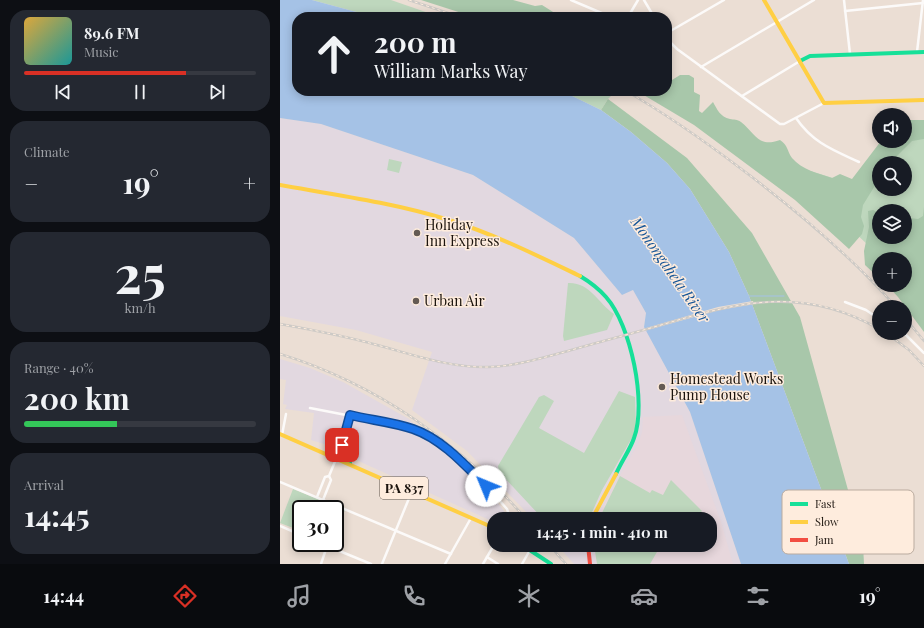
<!DOCTYPE html>
<html lang="en">
<head>
<meta charset="utf-8">
<style>
	body { margin:0; font-family:"Playfair Display",serif; background:#242831; color:#f1f3f6; height:100vh; display:flex; flex-direction:column; font-size:15px; white-space:nowrap }
	* { box-sizing:border-box; margin:0 }
	p { font-size:13px; color:#9ea1a6 }
	.icon { flex:none; width:22px; height:22px; fill:none; stroke:currentColor; stroke-width:2; stroke-linecap:round; stroke-linejoin:round }
	.map { position:relative; flex:1; overflow:hidden }
	.drawer { display:flex; flex-direction:column; gap:10px; padding:10px; background:#0d0f14; width:280px }
	.drawer>* { flex:none }
	.banner { position:absolute; left:12px; top:12px; width:380px; height:84px; border-radius:16px; box-shadow:0 2px 10px #0003; background:#171b24; color:#f1f3f6; overflow:hidden }
	.tools { position:absolute; left:592px; top:108px; display:grid; gap:8px }
	.tools a { display:grid; place-items:center; width:40px; height:40px; border-radius:50%; background:#171b24; box-shadow:0 2px 10px #0003; font-size:20px }
	.speed { position:absolute; left:12px; top:500px; display:flex; gap:8px; font-size:20px; font-weight:700; text-align:center }
	.speed>* { display:grid; place-content:center; width:52px; height:52px; border-radius:50%; background:#171b24; box-shadow:0 2px 10px #0003; line-height:1 }
	.speed .limit { border:2px solid #111; border-radius:6px; background:#fff; color:#111 }
	.pin { position:absolute; display:grid; place-items:center; width:34px; height:34px; color:#fff; margin:-17px; border-radius:8px; box-shadow:0 2px 6px #0006 }
	.me { position:absolute; width:44px; margin:-22px; rotate:315deg; stroke-linejoin:round; filter:drop-shadow(0 0 3px #0008) }
	.turn { display:flex; align-items:center; gap:14px; height:84px; padding:0 16px; font-size:18px }
	.turn .icon { width:52px; height:52px; stroke-width:2.5 }
	.turn b { display:block; font-size:28px; line-height:34px }
	.big { font-size:30px; font-weight:700; line-height:1.1 }
	.drawer .widget { flex:1; display:flex; flex-direction:column; justify-content:center; gap:6px; min-width:0; padding:0 14px; border-radius:16px; background:#242831 }
	.drawer .dial { align-items:center; gap:0 }
	.dial b { font-size:52px; line-height:1 }
	.song { display:flex; align-items:center; gap:12px }
	.cover { width:48px; height:48px; border-radius:6px; background:linear-gradient(135deg,hsl(40 70% 55%),hsl(180 70% 35%)) }
	.played { height:4px; border-radius:2px; background:linear-gradient(90deg,#d93025 70%,#363941 70%) }
	.keys { display:flex; justify-content:space-around; direction:ltr }
	.heat { display:flex; justify-content:space-between; align-items:center; font-size:22px; direction:ltr }
	.charge { height:6px; border-radius:3px; background:linear-gradient(90deg,#34c759 40%,#363941 0) }
	.trip { position:absolute; left:207px; top:512px; width:230px; height:40px; border-radius:16px; background:#171b24; box-shadow:0 2px 10px #0003; font-weight:700; line-height:40px; text-align:center }
	.tabs { display:flex; height:64px; justify-content:space-around; align-items:center; background:#090b0e; color:#9ea1a6 }
	.tabs .icon { width:28px; height:28px }
	.tabs .selected { color:#d93025 }
	.tabs b { font-size:18px; color:#f1f3f6 }
	main { display:flex; flex:1; min-height:0 }
	.map>svg:first-child { display:block }
	.commercial { fill:#e2d8e0 }
	.industrial { fill:#e7d7dc }
	.green { fill:#bed7bd; fill-rule:evenodd }
	.forest { fill:#a8c7aa }
	.water { fill:#a5c2e6 }
	.pier { fill:#ebded4 }
	.lines { fill:none; stroke-linecap:round; stroke-linejoin:round }
	.stream { stroke:#a5c2e6; stroke-width:1 }
	.street { stroke:#fcfaf9; stroke-width:2.5 }
	.fast { stroke:#16e098; stroke-width:4 }
	.slow { stroke:#ffcf43; stroke-width:4 }
	.jam { stroke:#f24e42; stroke-width:4 }
	.rail-casing { stroke:#cdcac6; stroke-width:2.5 }
	.rail { stroke:#feecdd; stroke-width:1; stroke-dasharray:3; stroke-linecap:butt }
	.route-casing { stroke:#114b97; stroke-width:10 }
	.route { stroke:#1a73e8; stroke-width:7 }
	.poi-dot { fill:#645a53; stroke:#feecdd; stroke-width:1.5 }
	.labels { text-anchor:middle; stroke-width:3; stroke-linejoin:round; paint-order:stroke }
	.shield { fill:#feecdd; stroke:#5f544b; stroke-width:1 }
	.shield-label { font-size:13px; font-weight:bold; fill:#1b130d }
	.poi-label { font-size:14px; fill:#1b130d; stroke:#feecdd; text-anchor:start }
	.water-label { font-size:15px; font-style:italic; fill:#165597; stroke:#feecdd }
	.key { fill:#feecdd; stroke:#baab9f; stroke-width:1 }
	.key-label { font-size:11px; fill:#1b130d }
</style>
</head>
<body>
<main>
<section class="drawer">
<div class="widget">
<div class="song"><i class="cover"></i><div><b>89.6 FM</b><p>Music</p></div></div>
<div class="played"></div>
<div class="keys"><svg class="icon" aria-label="previous" viewBox="0 0 24 24"><path d="M18 5L8 12l10 7zM5 5v14"/></svg><svg class="icon" aria-label="pause" viewBox="0 0 24 24"><path d="M8 5v14M16 5v14"/></svg><svg class="icon" aria-label="next" viewBox="0 0 24 24"><path d="M6 5l10 7-10 7zM19 5v14"/></svg></div>
</div>
<div class="widget"><p>Climate</p>
<div class="heat"><a>−</a><b class="big">19°</b><a>+</a></div>
</div>
<div class="widget dial"><b>25</b><p>km/h</p></div>
<div class="widget"><p>Range · 40%</p><b class="big">200 km</b><div class="charge"></div></div>
<div class="widget"><p>Arrival</p><b class="big">14:45</b></div>
</section>
<div class="map">
<svg width="644" height="564" viewBox="0 0 644 564">
	<rect width="100%" height="100%" fill="#ebded4"/>
	<!-- commercial -->
	<g class="commercial">
		<polygon points="0,118 41,124 193,175 294,238 342,295 353,290 366,313 364,327 410,412 461,564 294,564 277,545 430,545 430,519 253,519 187,451 132,410 152,352 76,330 0,316"/>
		<polygon points="0,359 30,368 63,382 129,419 146,437 180,463 211,494 227,515 224,519 214,519 214,522 85,464 47,445 31,440 34,413 5,409 7,405 3,404 6,380 0,379"/>
	</g>
	<!-- industrial -->
	<polygon class="industrial" points="402,415 441,522 453,564 316,564 314,545 430,545 430,519 318,519 321,509 358,444 362,432 363,417"/>
	<!-- green -->
	<g class="green">
		<polygon points="32,0 111,0 160,17 95,17"/>
		<polygon points="282,91 336,91 328,99 321,110"/>
		<path d="M644,127V290L625,259H603L557,216L524,169L572,184ZM599,163H625V189H599ZM599,211H625V237H599Z"/>
		<polygon points="109,159 122,162 119,173 107,170"/>
		<path d="M288,283C310,282 318,303 334,314L327,330L284,341L283,336Z"/>
		<polygon points="339,391 355,397 356,425 353,436 322,490 309,519 263,519 219,472 218,466 259,397 264,395 274,401 259,428 304,453"/>
		<polygon points="340,476 370,493 372,490 383,495 391,480 422,511 415,519 319,519"/>
		<polygon points="13,489 65,510 55,535 55,509 21,509 21,531 0,523"/>
		<polygon points="314,545 381,545 370,564 317,564"/>
	</g>
	<!-- forest -->
	<g class="forest">
		<polygon points="141,0 233,0 255,6 262,5 281,17 194,17"/>
		<path d="M400,75H409L414,78V92L420,95L419,111L422,113L433,102C437,109 440,117 450,119C454,120 457,119 461,122C476,134 478,148 500,140C508,145 507,151 512,158C522,170 538,173 552,178L560,174L572,179L601,141H625V120H644V139L632,141L610,163H599V179L583,205L581,217L584,226L582,234L569,249L515,200L414,125L357,91H387V77L392,80Z"/>
		<polygon points="328,99 407,158 472,233 520,317 583,544 584,564 569,564 469,296 449,252 410,189 387,163 351,132 321,110"/>
		<polygon points="644,207 644,332 618,297 607,285 625,285 625,259 599,259 599,278 585,265 584,251 589,227 588,211 593,210 599,213 599,237 625,237 625,221 629,218 638,219 643,216"/>
	</g>
	<!-- water -->
	<polygon class="water" points="0,0 32,0 95,17 17,17 17,91 282,91 321,110 351,132 387,163 410,189 449,252 469,296 569,564 461,564 410,412 364,327 366,313 353,290 342,295 294,238 193,175 41,124 0,118"/>
	<!-- pier -->
	<polygon class="pier" points="473,301 474,304 439,310 364,331 363,329 438,307"/>
	<g class="lines">
		<!-- stream -->
		<polyline class="stream" points="469,296 504,296"/>
		<!-- street -->
		<g class="street">
			<polyline points="291,0 331,17"/>
			<polyline points="364,0 374,17"/>
			<polyline points="564,0 570,54"/>
			<polyline points="565,11 643,3"/>
			<polyline points="348,17 358,0"/>
			<polyline points="387,33 444,0"/>
			<polyline points="387,39 397,49 500,124 504,124 544,103"/>
			<polyline points="637,52 643,0"/>
			<polyline points="421,67 534,0"/>
			<polyline points="462,96 520,61"/>
			<path d="M516,118C533,143 553,150 579,162"/>
			<polyline points="565,302 586,310 599,319"/>
			<polyline points="624,333 644,353"/>
			<polyline points="30,408 128,427 147,435 181,461 211,491 227,509 229,515 228,519"/>
			<polyline points="2,435 6,414"/>
			<polyline points="0,482 171,554"/>
			<polyline points="37,497 45,477 49,476 66,435 70,415"/>
			<polyline points="43,500 51,480 49,476"/>
			<polyline points="0,526 21,535"/>
			<polyline points="40,543 91,564"/>
			<polyline points="207,557 218,564"/>
			<polyline points="41,564 47,546"/>
			<polyline points="102,564 132,491"/>
			<polyline points="165,564 191,518"/>
			<polyline points="203,564 214,545"/>
			<polyline points="242,564 250,550"/>
		</g>
		<!-- fast -->
		<g class="fast">
			<polyline points="520,61 530,56 644,52"/>
			<path d="M300,276C310,282 319,289 326,297C351,325 367,403 354,438C350,450 341,462 336,474"/>
			<polyline points="66,435 66,454 70,463"/>
			<polyline points="242,545 271,564"/>
		</g>
		<!-- slow -->
		<g class="slow">
			<polyline points="484,0 544,103 644,100"/>
			<path d="M0,185C57,195 114,203 169,220C214,234 258,256 300,276"/>
			<polyline points="0,434 214,528"/>
			<polyline points="46,453 53,450 66,435"/>
			<polyline points="312,519 336,474"/>
		</g>
		<!-- jam -->
		<polyline class="jam" points="308,545 310,564"/>
		<!-- rail casing -->
		<g class="rail-casing">
			<g id="rail">
				<polyline points="129,0 180,17"/>
				<path d="M346,91C386,114 423,140 460,168C516,210 569,254 616,307"/>
				<polyline points="625,318 644,341"/>
				<path d="M0,324C33,330 65,336 97,345C134,355 170,368 209,367C236,366 262,358 288,351C319,342 350,334 381,325C459,302 523,285 599,329"/>
				<polyline points="606,333 629,350 644,366"/>
				<path d="M0,354C97,384 180,443 246,519"/>
				<polyline points="269,545 286,564"/>
			</g>
		</g>
		<!-- rail -->
		<use href="#rail" class="rail"/>
	</g>
	<g class="lines">
		<!-- route casing -->
		<g class="route-casing">
			<path id="route" d="M62,445L70,415C90,420 113,422 133,429C162,439 185,465 206,486"/>
		</g>
		<!-- route -->
		<use href="#route" class="route"/>
	</g>
	<!-- markers -->
	<g class="poi-dot">
		<circle cx="137" cy="233" r="4"/>
		<circle cx="136" cy="301" r="4"/>
		<circle cx="382" cy="387" r="4"/>
	</g>
	<g class="labels">
		<!-- shield labels -->
		<rect class="shield" x="100" y="477" width="48" height="22" rx="3"/>
		<g class="shield-label">
			<text x="124" y="493">PA 837</text>
		</g>
		<!-- poi labels -->
		<g class="poi-label">
			<text x="145" y="230">Holiday<tspan x="145" dy="16">Inn Express</tspan></text>
			<text x="144" y="306">Urban Air</text>
			<text x="390" y="384">Homestead Works<tspan x="390" dy="16">Pump House</tspan></text>
		</g>
		<!-- water labels -->
		<g class="water-label">
			<text transform="translate(390 270) rotate(55)" y="5">Monongahela River</text>
		</g>
	</g>
	<!-- legend -->
	<rect x="502" y="490" width="132" height="64" rx="6" class="key"/>
	<rect x="510" y="502" width="18" height="4" fill="#16e098"/>
	<rect x="510" y="520" width="18" height="4" fill="#ffcf43"/>
	<rect x="510" y="538" width="18" height="4" fill="#f24e42"/>
	<g class="key-label">
		<text x="535" y="508">Fast</text>
		<text x="535" y="526">Slow</text>
		<text x="535" y="544">Jam</text>
	</g>
</svg>
<div class="tools">
<a><svg class="icon" aria-label="sound" viewBox="0 0 24 24"><path d="M4 9h4l5-4v14l-5-4H4zM17 9q2 3 0 6"/></svg></a>
<a><svg class="icon" aria-label="search" viewBox="0 0 24 24"><circle cx="10" cy="10" r="6"/><path d="M15 15l6 6"/></svg></a>
<a><svg class="icon" aria-label="layers" viewBox="0 0 24 24"><path d="M12 4l9 5-9 5-9-5zM3 14l9 5 9-5"/></svg></a>
<a>+</a>
<a>−</a>
</div>
<div class="speed"><div class="limit">30</div></div>
<div class="pin" style="left:62px;top:445px;background:#d93025"><svg class="icon" aria-label="arrive" viewBox="0 0 24 24"><path d="M6 21V4h12l-3 4 3 4H6"/></svg></div>
<svg class="me" style="left:206px;top:486px" viewBox="-20 -20 40 40"><circle r="19" fill="#fff"/><path d="M0-13L10 11 0 6-10 11z" fill="#1a73e8"/></svg>
<div class="trip">14:45 · 1 min · 410 m</div>
<div class="banner">
<div class="turn"><svg class="icon" aria-label="ahead" viewBox="0 0 24 24"><path d="M12 20V5M6 11l6-6 6 6"/></svg><div><b>200 m</b>William Marks Way</div></div>
</div>
</div>
</main>
<nav class="tabs">
<b>14:44</b>
<svg class="icon selected" aria-label="directions" viewBox="0 0 24 24"><path d="M12 3l9 9-9 9-9-9zM9 14v-3h6M13 9l2 2-2 2"/></svg>
<svg class="icon" aria-label="music" viewBox="0 0 24 24"><path d="M9 18V5l10-2v13"/><circle cx="6" cy="18" r="3"/><circle cx="16" cy="16" r="3"/></svg>
<svg class="icon" aria-label="phone" viewBox="0 0 24 24"><path d="M5 4h4l2 5-3 2q2 4 5 5l2-3 5 2v4C11 20 4 13 5 4z"/></svg>
<svg class="icon" aria-label="climate" viewBox="0 0 24 24"><path d="M12 3v18M4 7l16 10M4 17L20 7"/></svg>
<svg class="icon" aria-label="car" viewBox="0 0 24 24"><path d="M5 17H2v-5l4-1 3-4h7l3 4 3 1v5h-3M9 17h6M6 11h13"/><circle cx="7" cy="17" r="2"/><circle cx="17" cy="17" r="2"/></svg>
<svg class="icon" aria-label="filters" viewBox="0 0 24 24"><path d="M4 7h16M4 17h16"/><circle cx="9" cy="7" r="2"/><circle cx="15" cy="17" r="2"/></svg>
<b>19°</b>
</nav>
</body>
</html>
